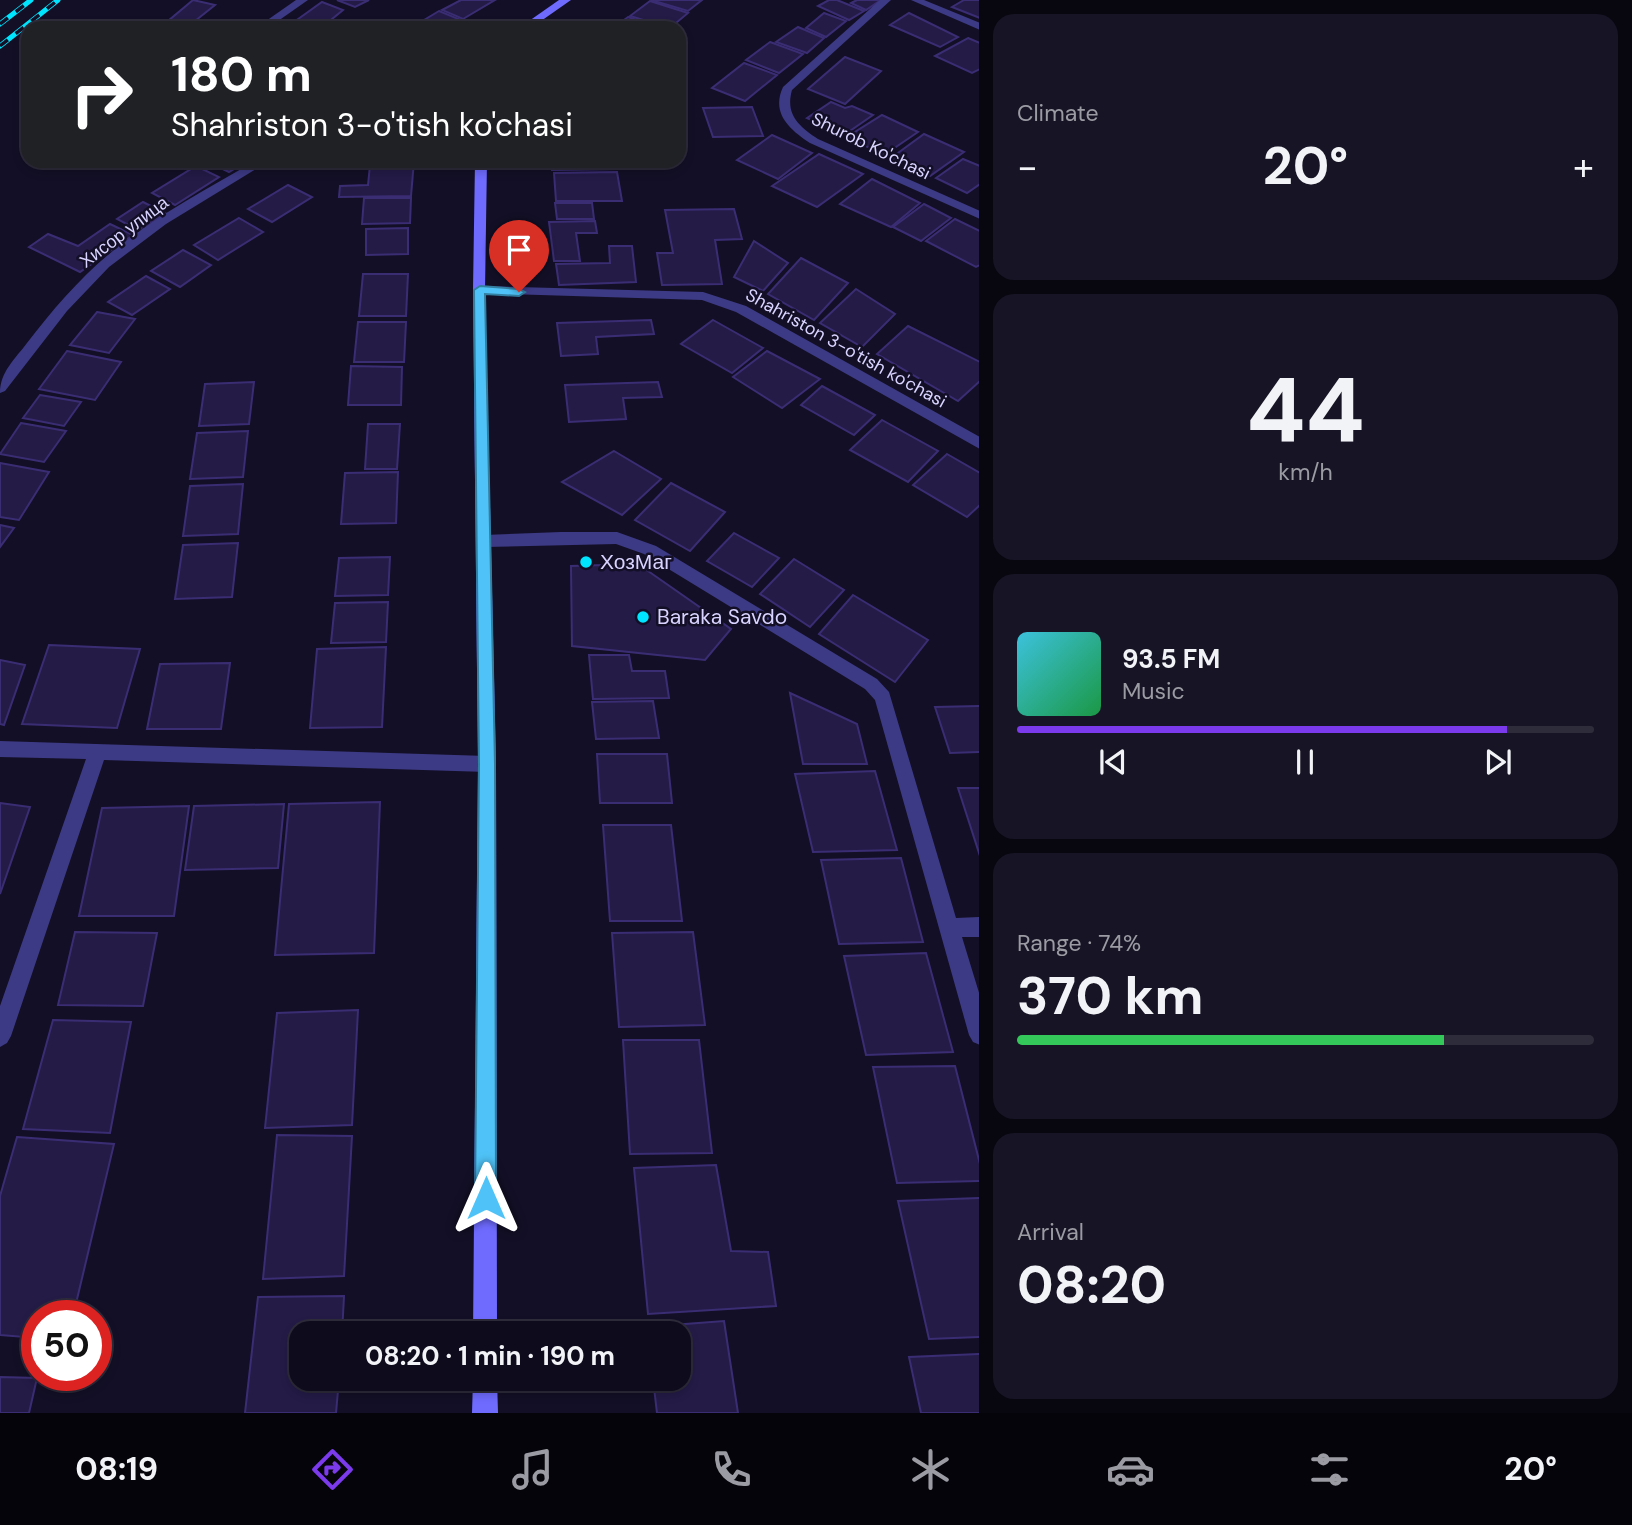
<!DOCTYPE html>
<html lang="en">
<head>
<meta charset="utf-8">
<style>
	body { margin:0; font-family:"DM Sans",sans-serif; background:#171425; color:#f1f3f6; height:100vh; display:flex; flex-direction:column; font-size:26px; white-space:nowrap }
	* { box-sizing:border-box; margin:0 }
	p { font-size:23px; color:#9b9ba3 }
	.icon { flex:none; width:38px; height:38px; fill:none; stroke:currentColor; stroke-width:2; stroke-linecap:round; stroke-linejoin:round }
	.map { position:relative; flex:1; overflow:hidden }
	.drawer { display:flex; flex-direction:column; gap:14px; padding:14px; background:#08060f; width:653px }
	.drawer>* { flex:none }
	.top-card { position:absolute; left:21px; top:21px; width:665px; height:147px; border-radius:21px; box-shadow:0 4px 10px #0003,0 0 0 2px #2e2b3b; background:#202124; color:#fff; overflow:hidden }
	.speed { position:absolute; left:21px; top:1300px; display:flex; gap:14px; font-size:35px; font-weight:700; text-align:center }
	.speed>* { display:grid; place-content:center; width:91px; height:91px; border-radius:50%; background:#0e0b1c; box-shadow:0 4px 10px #0003,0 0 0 2px #2e2b3b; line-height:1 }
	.speed .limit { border:10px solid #d22; background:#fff; color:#111 }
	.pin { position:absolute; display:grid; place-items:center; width:60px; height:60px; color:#fff; margin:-72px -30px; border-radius:50% 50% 50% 0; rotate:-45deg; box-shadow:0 0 7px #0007 }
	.pin .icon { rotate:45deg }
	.me { position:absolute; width:77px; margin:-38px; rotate:0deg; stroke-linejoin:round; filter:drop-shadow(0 0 5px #0008) }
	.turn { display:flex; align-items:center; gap:24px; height:147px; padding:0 35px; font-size:32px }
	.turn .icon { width:91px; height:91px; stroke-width:2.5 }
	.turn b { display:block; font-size:49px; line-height:60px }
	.big { font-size:52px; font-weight:700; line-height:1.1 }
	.drawer .widget { flex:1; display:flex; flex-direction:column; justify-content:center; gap:10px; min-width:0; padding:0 24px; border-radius:21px; background:#171425 }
	.drawer .dial { align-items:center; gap:0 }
	.dial b { font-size:91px; line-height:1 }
	.song { display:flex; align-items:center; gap:21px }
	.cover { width:84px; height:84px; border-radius:10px; background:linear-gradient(135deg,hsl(190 70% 55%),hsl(140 70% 35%)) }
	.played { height:7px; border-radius:4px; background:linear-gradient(90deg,#7c3aed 85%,#2e2b3b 85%) }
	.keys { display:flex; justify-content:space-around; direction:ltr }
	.heat { display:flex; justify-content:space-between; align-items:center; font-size:38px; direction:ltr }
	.charge { height:10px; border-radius:5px; background:linear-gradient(90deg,#34c759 74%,#2e2b3b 0) }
	.trip { position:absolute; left:289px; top:1321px; width:402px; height:70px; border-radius:21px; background:#0e0b1c; box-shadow:0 4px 10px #0003,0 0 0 2px #2e2b3b; font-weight:700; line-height:70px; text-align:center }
	.tabs { display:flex; height:112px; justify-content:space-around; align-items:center; background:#06040b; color:#9b9ba3 }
	.tabs .icon { width:49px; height:49px }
	.tabs .selected { color:#7c3aed }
	.tabs b { font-size:32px; color:#f1f3f6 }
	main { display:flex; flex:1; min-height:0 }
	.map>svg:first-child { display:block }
	.building { fill:#241b47; stroke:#3b2d73; stroke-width:2 }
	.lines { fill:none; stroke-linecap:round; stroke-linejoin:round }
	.service { fill:#3d3a85; fill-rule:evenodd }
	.minor { fill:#3d3a85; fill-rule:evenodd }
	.secondary { fill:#6f6bff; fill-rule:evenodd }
	.rail-casing { stroke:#00e5ff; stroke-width:5 }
	.rail { stroke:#130f26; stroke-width:3.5; stroke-dasharray:10; stroke-linecap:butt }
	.route { fill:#4fc3f7; stroke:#337fa1; stroke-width:2 }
	.poi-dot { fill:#00e5ff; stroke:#130f26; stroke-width:2.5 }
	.labels { text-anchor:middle; stroke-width:5; stroke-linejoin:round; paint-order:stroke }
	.far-street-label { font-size:18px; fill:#d9d4ff; stroke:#130f26 }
	.poi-label { font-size:21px; fill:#d9d4ff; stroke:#130f26; text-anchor:start }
</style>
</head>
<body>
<main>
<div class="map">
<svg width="980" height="1413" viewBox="0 0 980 1413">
	<rect width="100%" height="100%" fill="#130f26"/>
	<!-- building -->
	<g class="building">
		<polygon points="193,0 215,5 190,25 168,21"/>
		<polygon points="337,0 369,0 355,7"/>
		<polygon points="461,0 495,0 463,19 442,10"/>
		<polygon points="651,0 702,0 688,11"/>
		<polygon points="829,0 837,0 864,11 849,20 818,6"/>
		<polygon points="857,0 881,0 866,10 851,3"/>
		<polygon points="964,0 980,0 980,18 952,7"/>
		<polygon points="650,1 688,13 670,28 630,16"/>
		<polygon points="322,2 343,10 321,28 287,27"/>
		<polygon points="439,11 461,20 446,28 432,28 419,23"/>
		<polygon points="824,13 846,21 826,37 806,28"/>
		<polygon points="909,13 958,37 940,47 890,25"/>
		<polygon points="628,17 659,28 613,28"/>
		<polygon points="798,27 824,38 807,53 776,42"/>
		<polygon points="968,38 980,43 980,69 972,73 935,56"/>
		<polygon points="770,42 803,54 779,73 746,60"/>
		<polygon points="845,57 881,71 845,104 808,89"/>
		<polygon points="744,63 777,75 745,101 712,88"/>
		<polygon points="831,102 845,108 852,106 873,115 844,135 807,118"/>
		<polygon points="752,107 763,136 713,137 703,108"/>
		<polygon points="882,115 918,132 884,155 847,137"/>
		<polygon points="924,134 964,152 930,176 891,158"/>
		<polygon points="772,135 812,153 778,179 737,160"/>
		<polygon points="819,154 863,174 817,207 772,186"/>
		<polygon points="963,159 980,166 980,184 967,193 936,178"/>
		<polygon points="206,161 247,161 229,172"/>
		<polygon points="345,161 414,161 411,196 339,197 340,186 368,185 370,165 344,163"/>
		<polygon points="551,161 616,161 617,169 552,170"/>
		<polygon points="196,166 219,177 175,205 152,193"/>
		<polygon points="617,172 622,201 556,201 554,173"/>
		<polygon points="872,179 920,203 891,227 840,204"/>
		<polygon points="288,185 312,197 272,222 248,209"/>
		<polygon points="364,198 411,198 410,223 362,224"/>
		<polygon points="143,202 165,213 138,230 117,219"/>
		<polygon points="555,203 592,203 594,219 557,219"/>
		<polygon points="924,204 951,218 921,241 893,227"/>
		<polygon points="734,209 742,239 715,240 722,284 662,285 657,253 673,253 665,210"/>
		<polygon points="239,218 263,232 218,260 194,245"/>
		<polygon points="955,219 980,231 980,265 976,267 926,241"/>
		<polygon points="595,221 597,233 576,233 580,261 554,261 549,222"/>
		<polygon points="110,224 133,235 80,272 29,247 48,234 78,246"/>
		<polygon points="408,228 408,254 366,255 366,229"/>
		<polygon points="754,241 788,263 763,291 734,277"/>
		<polygon points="609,246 632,246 636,282 559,285 556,264 610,263"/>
		<polygon points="183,250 211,265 180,287 151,271"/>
		<polygon points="801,258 848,283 814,320 768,294"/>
		<polygon points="363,274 408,274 406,316 359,316"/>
		<polygon points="146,276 170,289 132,315 108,302"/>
		<polygon points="856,289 895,314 862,347 820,323"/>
		<polygon points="97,312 135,319 109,353 70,345"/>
		<polygon points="651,320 654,334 596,337 598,354 561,356 557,323"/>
		<polygon points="713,320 763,348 732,373 681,344"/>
		<polygon points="358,322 406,322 404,362 354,362"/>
		<polygon points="908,326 980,362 980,381 958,401 877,354"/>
		<polygon points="67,351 121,362 95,400 39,389"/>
		<polygon points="767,351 820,379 782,408 733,377"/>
		<polygon points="351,366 402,367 401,405 348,405"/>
		<polygon points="254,382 249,424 199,426 205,384"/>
		<polygon points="658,382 662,397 623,398 626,419 569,422 565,385"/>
		<polygon points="822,386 875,415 854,435 801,405"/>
		<polygon points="40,395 81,402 64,426 23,418"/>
		<polygon points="882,420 938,451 908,482 850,450"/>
		<polygon points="21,423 66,431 44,462 0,454"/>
		<polygon points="368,424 400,424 397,469 365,469"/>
		<polygon points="248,431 243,477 190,479 197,433"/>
		<polygon points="614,451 661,479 622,515 562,482"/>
		<polygon points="947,454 980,473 980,505 967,517 913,485"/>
		<polygon points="0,463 49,472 19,520 0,517"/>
		<polygon points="398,472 396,523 341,524 345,473"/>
		<polygon points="671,483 725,512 690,551 635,520"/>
		<polygon points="243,484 238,534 183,536 190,486"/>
		<polygon points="0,525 14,528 0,547"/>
		<polygon points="734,533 779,558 752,587 707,561"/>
		<polygon points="238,543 232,597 175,599 183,545"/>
		<polygon points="390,557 388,595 335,596 339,558"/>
		<polygon points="794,559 844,590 810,627 760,594"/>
		<polygon points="638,564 731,629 705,660 572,646 571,566"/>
		<polygon points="853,595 928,640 895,682 819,634"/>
		<polygon points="388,602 386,642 331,643 335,603"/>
		<polygon points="49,645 140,649 117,728 22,724"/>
		<polygon points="386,647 382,727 310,728 317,649"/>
		<polygon points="589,655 629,655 632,671 665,671 669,698 593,699"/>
		<polygon points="0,660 25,665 4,725 0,724"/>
		<polygon points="230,663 221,729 147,729 160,664"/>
		<polygon points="790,693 857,724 867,764 803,764"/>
		<polygon points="653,701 659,738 596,739 592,702"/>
		<polygon points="980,706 980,752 950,753 935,707"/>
		<polygon points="597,754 667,754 672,803 600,803"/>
		<polygon points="875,771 897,850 813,852 795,774"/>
		<polygon points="958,788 980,788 980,856"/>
		<polygon points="380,802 374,953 275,955 289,804"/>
		<polygon points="0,803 30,807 0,894"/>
		<polygon points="284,804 278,868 185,870 194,806"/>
		<polygon points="189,806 174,916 79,916 102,808"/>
		<polygon points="603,825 671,825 682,921 610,921"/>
		<polygon points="901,858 923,942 839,944 821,860"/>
		<polygon points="75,932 157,933 143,1006 58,1005"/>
		<polygon points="693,932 705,1025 619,1027 612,933"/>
		<polygon points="926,953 953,1052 866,1055 844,956"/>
		<polygon points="358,1010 352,1125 265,1128 277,1013"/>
		<polygon points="53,1020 131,1022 110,1133 23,1129"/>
		<polygon points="623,1040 699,1040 712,1153 630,1154"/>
		<polygon points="955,1066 980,1164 980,1181 897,1183 873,1067"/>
		<polygon points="277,1135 352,1136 344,1276 263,1279"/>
		<polygon points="17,1137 114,1144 73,1316 37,1316 37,1338 0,1335 0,1196"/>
		<polygon points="716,1165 731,1251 768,1252 776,1306 648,1314 634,1168"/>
		<polygon points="980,1198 980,1337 929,1339 898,1201"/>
		<polygon points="344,1296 342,1334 301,1334 301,1379 339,1379 336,1413 245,1413 258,1297"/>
		<polygon points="724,1321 738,1413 657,1413 653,1379 679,1379 679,1334 647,1334 646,1327"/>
		<polygon points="980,1354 980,1413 921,1413 909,1357"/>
		<polygon points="0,1377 37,1378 29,1413 0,1413"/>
	</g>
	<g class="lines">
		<!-- service -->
		<polygon class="service" points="296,0 308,0 268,28 256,28"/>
		<!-- minor -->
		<g class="minor">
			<path d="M880,0H891L792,90C785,115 799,126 818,139L980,211V219L810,143C789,129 771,113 783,87Z"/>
			<polygon points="911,0 924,0 980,23 980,30"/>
			<path d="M255,161H269L166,224L109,267L67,311L5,391L0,393C0,372 15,359 27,343C54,308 83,274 119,246C161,213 209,188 255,161Z"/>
			<polygon points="479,286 703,292 746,306 980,437 980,449 736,312 702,300 474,293 473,290"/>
			<polygon points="561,532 617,532 656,546 877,679 889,692 956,918 980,917 980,937 962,937 980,996 980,1045 973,1042 969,1035 875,700 865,689 644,554 616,544 484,547 476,541 484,535"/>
			<polygon points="0,741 487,756 493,758 496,764 493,770 487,772 104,760 11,1036 7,1043 0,1047 0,1006 86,759 0,757"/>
		</g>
		<!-- secondary -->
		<g class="secondary">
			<polygon points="559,0 571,0 531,28 519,28"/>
			<polygon points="475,161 487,161 485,290 496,764 497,1334 473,1334 478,764 473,290"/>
			<polygon points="473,1379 497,1379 498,1413 472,1413"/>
		</g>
		<!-- rail casing -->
		<g class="rail-casing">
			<g id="rail">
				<polyline points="0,24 31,0"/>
				<polyline points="0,46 58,0"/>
			</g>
		</g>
		<!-- rail -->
		<use href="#rail" class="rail"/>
	</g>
	<!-- route -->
	<polygon class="route" points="480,286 519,289 525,292 519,296 485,294 495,764 496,1198 493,1205 486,1208 478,1205 475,1198 479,764 474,290"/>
	<!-- markers -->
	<g class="poi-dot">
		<circle cx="586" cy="562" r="7"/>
		<circle cx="643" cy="617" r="7"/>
	</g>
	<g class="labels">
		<!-- far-street labels -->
		<g class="far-street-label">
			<text transform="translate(871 146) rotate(26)" y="6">Shurob Ko'chasi</text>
			<text transform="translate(124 232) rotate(-37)" y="6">Хисор улица</text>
			<text transform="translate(846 348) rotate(29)" y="6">Shahriston 3-o'tish ko'chasi</text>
		</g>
		<!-- poi labels -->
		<g class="poi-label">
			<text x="600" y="569">ХозМаг</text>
			<text x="657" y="624">Baraka Savdo</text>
		</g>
	</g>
</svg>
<div class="speed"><div class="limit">50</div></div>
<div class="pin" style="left:519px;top:292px;background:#d93025"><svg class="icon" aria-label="arrive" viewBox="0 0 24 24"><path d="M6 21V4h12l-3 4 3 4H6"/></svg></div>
<svg class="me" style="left:486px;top:1198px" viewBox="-20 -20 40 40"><path d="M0-17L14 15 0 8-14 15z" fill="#4fc3f7" stroke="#fff" stroke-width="4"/></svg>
<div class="trip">08:20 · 1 min · 190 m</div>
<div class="top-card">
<div class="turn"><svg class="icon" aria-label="right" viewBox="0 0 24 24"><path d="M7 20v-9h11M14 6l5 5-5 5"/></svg><div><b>180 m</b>Shahriston 3-o'tish ko'chasi</div></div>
</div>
</div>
<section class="drawer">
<div class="widget"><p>Climate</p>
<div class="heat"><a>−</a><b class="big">20°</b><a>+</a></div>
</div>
<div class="widget dial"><b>44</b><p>km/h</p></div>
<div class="widget">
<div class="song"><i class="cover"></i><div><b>93.5 FM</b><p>Music</p></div></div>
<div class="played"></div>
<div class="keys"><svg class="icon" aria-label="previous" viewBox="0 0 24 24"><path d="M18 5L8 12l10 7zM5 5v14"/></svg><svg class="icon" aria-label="pause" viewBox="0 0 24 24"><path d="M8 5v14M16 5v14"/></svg><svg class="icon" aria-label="next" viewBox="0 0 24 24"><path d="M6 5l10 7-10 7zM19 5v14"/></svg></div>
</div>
<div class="widget"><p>Range · 74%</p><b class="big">370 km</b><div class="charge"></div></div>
<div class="widget"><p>Arrival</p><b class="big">08:20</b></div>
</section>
</main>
<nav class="tabs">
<b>08:19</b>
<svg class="icon selected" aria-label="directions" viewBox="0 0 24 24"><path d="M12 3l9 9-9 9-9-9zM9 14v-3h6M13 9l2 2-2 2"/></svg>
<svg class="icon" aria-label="music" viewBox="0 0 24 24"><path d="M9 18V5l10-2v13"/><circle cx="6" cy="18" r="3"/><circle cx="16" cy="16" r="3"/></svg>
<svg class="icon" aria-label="phone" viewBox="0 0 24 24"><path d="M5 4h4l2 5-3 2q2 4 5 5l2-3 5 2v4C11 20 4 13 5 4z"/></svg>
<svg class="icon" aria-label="climate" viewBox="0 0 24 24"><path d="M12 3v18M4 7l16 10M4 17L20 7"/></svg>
<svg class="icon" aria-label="car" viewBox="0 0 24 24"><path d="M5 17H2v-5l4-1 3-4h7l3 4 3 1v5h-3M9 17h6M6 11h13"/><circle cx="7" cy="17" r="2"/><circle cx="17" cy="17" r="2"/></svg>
<svg class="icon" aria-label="filters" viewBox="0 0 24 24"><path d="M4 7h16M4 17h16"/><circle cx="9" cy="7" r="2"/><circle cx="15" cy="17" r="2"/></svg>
<b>20°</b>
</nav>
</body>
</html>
